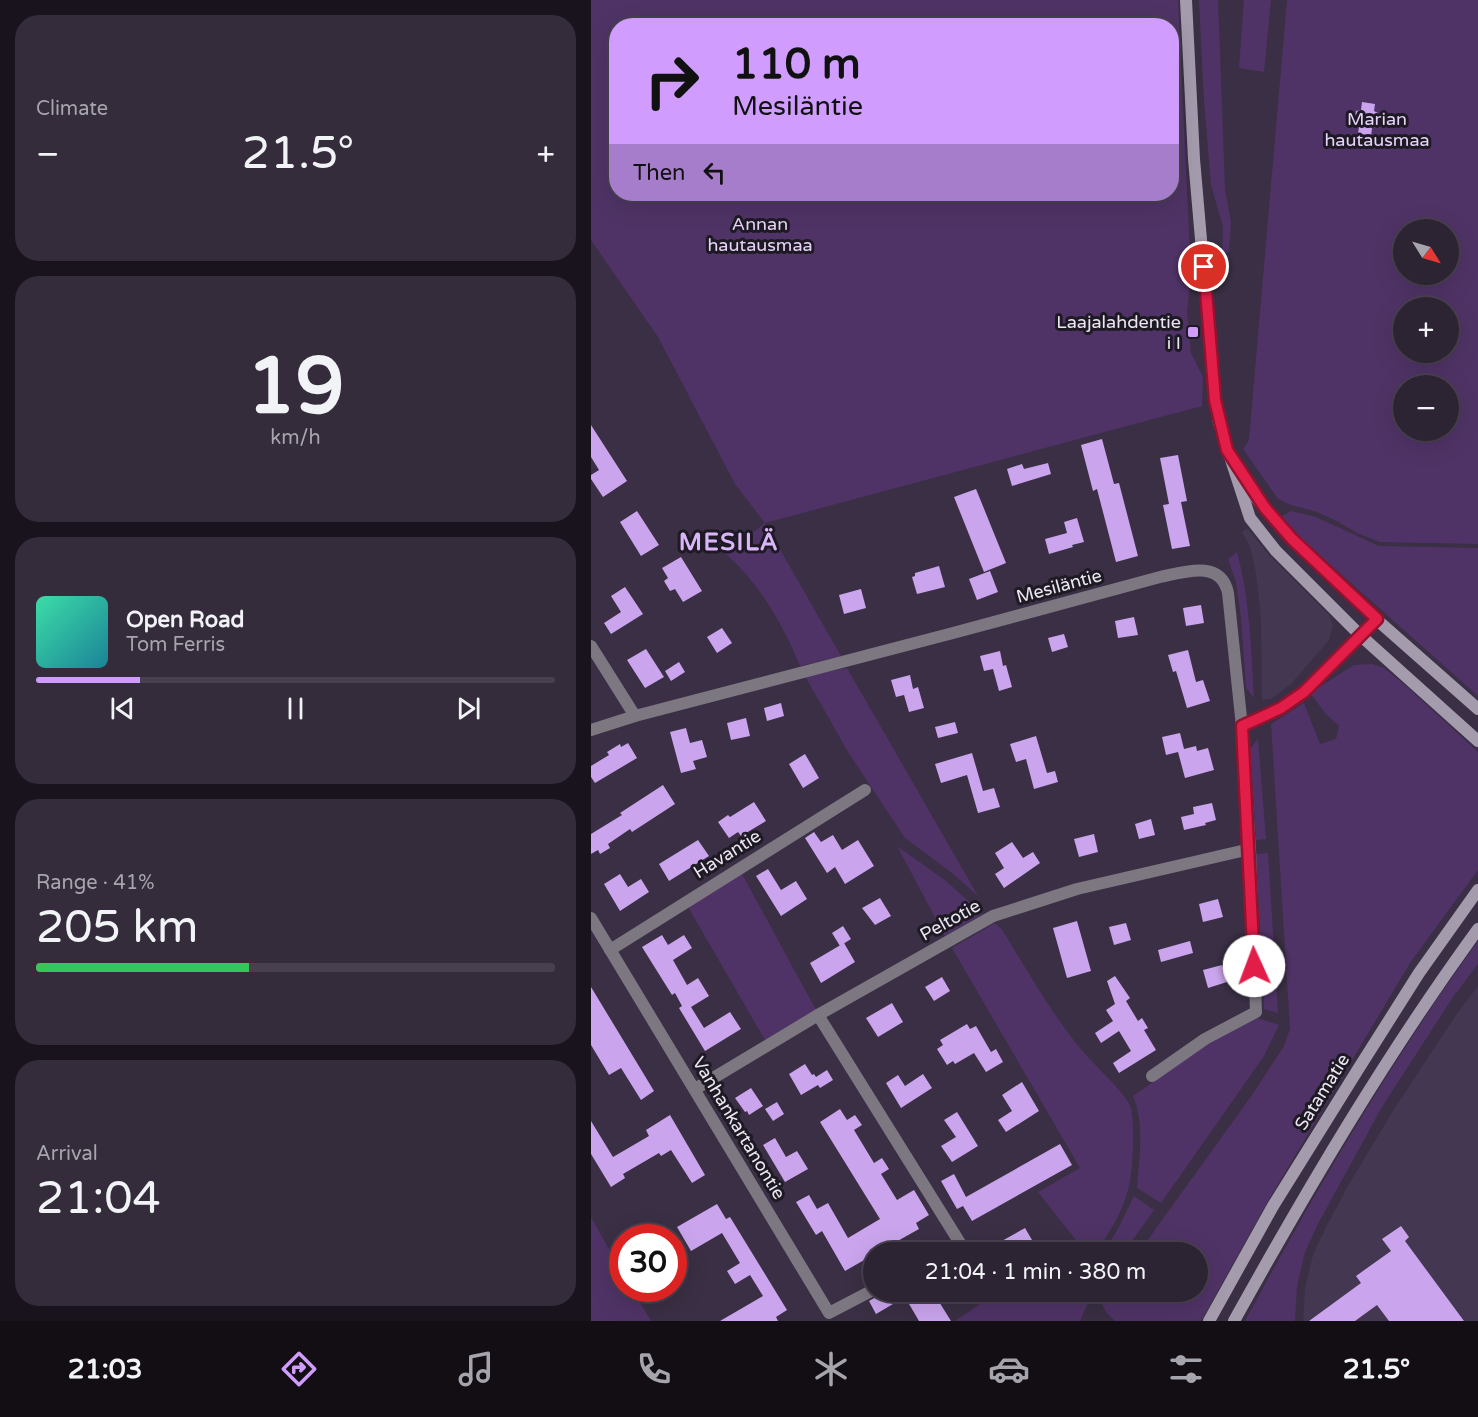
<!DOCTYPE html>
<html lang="en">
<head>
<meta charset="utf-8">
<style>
	body { margin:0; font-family:"Varela Round",sans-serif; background:#342b3b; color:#f1f3f6; height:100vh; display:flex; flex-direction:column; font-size:22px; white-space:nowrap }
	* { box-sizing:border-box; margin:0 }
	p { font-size:20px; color:#a6a4ac }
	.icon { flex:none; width:33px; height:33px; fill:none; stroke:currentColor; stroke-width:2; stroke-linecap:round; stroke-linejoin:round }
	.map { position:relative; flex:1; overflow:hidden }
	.panel { display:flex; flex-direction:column; gap:15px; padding:15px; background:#18131c; width:591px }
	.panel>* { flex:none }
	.top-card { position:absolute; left:18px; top:18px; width:570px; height:183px; border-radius:24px; box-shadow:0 6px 24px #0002,0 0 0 2px #48404e; background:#d09dfe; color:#111; overflow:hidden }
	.needle { width:39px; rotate:127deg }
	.tools { position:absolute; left:802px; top:219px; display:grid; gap:12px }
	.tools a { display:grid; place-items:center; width:66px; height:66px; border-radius:50%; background:#2c2333; box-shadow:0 6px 24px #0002,0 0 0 2px #48404e; font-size:30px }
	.speed { position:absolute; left:18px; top:1224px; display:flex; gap:12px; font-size:30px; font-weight:700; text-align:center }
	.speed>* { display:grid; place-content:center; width:78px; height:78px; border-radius:50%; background:#2c2333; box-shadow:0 6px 24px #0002,0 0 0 2px #48404e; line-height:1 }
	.speed .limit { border:9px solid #d22; background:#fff; color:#111 }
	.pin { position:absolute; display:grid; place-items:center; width:51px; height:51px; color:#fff; margin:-26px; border:3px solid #fff; border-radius:50%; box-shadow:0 2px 6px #0007 }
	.me { position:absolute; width:66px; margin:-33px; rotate:358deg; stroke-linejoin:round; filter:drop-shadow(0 0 4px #0008) }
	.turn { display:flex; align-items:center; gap:21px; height:126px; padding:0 24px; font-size:27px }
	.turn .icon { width:78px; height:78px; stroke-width:2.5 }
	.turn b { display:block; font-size:42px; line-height:51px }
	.then { display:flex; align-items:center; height:57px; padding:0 24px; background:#0003; gap:12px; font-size:22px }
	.big { font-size:45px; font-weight:600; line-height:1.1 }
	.panel .tile { flex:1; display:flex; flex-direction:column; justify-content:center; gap:9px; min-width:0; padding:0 21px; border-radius:24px; background:#342b3b }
	.panel .dial { align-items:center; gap:0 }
	.dial b { font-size:78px; line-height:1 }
	.song { display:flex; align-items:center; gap:18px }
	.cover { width:72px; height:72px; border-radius:9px; background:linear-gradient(135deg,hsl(160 70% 55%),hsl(190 70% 35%)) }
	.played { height:6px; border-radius:3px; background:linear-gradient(90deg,#d09dfe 20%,#48404e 20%) }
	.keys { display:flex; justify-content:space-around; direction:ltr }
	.heat { display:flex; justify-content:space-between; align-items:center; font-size:33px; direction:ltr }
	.charge { height:9px; border-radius:4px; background:linear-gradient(90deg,#34c759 41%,#48404e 0) }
	.trip { position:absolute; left:272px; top:1242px; width:345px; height:60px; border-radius:30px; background:#2c2333; box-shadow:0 6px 24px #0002,0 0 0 2px #48404e; font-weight:600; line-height:60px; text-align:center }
	.dock { display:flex; height:96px; justify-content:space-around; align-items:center; background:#120e14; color:#a6a4ac }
	.dock .icon { width:42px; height:42px }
	.dock .active { color:#d09dfe }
	.dock b { font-size:27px; color:#f1f3f6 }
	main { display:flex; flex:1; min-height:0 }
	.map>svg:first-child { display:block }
	.built { fill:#443751 }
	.green { fill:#4f3366; fill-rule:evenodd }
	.building { fill:#caa5ed }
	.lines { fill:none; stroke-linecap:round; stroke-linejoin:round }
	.street { stroke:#7c7781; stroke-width:12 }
	.secondary { stroke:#a49cad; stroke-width:12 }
	.route-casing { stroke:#92132f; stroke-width:15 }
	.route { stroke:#e11d48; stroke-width:10 }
	.poi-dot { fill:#d09dfe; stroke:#1e1a23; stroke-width:2 }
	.labels { text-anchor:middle; stroke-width:6; stroke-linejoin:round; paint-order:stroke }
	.park-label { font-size:18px; fill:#e6d3f9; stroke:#1e1a23 }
	.poi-label { font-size:18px; fill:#ece6f3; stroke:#1e1a23; text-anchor:end }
	.street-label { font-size:18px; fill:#ece6f3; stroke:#1e1a23 }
	.district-label { font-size:24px; font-weight:bold; letter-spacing:1.5px; fill:#d9b6fa; stroke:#1e1a23 }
</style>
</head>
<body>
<main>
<section class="panel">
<div class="tile"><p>Climate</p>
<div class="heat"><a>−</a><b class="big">21.5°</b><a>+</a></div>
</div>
<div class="tile dial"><b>19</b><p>km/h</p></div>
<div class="tile">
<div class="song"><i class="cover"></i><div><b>Open Road</b><p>Tom Ferris</p></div></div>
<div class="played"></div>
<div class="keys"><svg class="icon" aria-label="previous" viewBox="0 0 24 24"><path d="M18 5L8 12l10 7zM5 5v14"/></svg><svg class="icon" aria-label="pause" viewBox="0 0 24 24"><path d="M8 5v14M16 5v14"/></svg><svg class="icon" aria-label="next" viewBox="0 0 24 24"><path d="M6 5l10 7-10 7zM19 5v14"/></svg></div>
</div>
<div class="tile"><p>Range · 41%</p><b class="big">205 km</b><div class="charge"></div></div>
<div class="tile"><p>Arrival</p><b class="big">21:04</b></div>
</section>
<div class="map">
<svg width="887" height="1321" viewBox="0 0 887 1321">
	<rect width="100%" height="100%" fill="#3a2f44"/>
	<!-- built -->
	<g class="built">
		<polygon points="656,528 678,555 739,616 742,626 738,640 700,684 680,699 671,700 670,619 665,573 659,547 651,532"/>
		<polygon points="887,986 887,1321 712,1321 714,1288 722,1255 735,1227 757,1186 802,1111 863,1018"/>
	</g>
	<!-- green -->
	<g class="green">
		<path d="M0,0H587L600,276L596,311L600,353L612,377L611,406L174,523L250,656L209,666C192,625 169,584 135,554L174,523L144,484L67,337L0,240ZM26,26H580V194H26Z"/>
		<polygon points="608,0 627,0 633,161 634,189 640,222 638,252 631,253 632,227 620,185 613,100"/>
		<polygon points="653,0 680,0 673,72 648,68"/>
		<path d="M696,0H887V544L789,542L766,533L746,521L726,512L700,505L687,499L652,449L658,440ZM813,230H858V274H813ZM813,308H858V352H813ZM813,386H858V430H813Z"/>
		<polygon points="700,511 725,517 788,546 887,548 887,696 715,543 690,517"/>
		<path d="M646,552C659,599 660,649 663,698L655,688L650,618L645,582L637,559Z"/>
		<polygon points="781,664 793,668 814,685 887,752 887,870 819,963 677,1201 610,1321 524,1321 515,1312 511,1304 520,1292 606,1292 606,1252 548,1252 661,1095 693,1046 699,1029 680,724 713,703 729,744 745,739 748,726 735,714 719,693 763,665"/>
		<polygon points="256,668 387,896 361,873 314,838 257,752 214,676"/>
		<polygon points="667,739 675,839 665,840 659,749"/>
		<polygon points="306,846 355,881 392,914 354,936"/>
		<polygon points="677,853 687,1013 673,1009 665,854"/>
		<polygon points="150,872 225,1010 174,1040 97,907"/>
		<path d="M404,923L412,931C435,969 457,1007 484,1042C496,1059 535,1092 540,1108C544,1123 542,1175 537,1190C533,1205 525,1222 516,1235C509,1248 501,1254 488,1244L447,1192L489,1168L361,948Z"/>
		<path d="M887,941V964L862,997L791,1107L728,1222L714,1252L706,1287L704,1321H654C725,1190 800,1061 887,941Z"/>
		<path d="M666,1018L688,1025L673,1056L570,1203L546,1188C548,1157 554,1124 542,1096L619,1042Z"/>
		<path d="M543,1196L563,1210L533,1252H509C523,1243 535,1211 543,1196Z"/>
		<polygon points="0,1217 31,1272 32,1288 41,1289 60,1321 0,1321"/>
		<polygon points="407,1292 505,1292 496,1305 489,1321 364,1321"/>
	</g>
	<!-- building -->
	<g class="building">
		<polygon points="771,102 784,104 783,111 789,114 787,127 781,128 780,136 767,134 768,127 763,124 765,111 770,110"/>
		<polygon points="0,425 36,481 12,497 0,479 0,475 8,470 0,457"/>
		<polygon points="511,439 523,484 528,483 547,556 525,562 506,489 502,491 490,445"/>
		<polygon points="587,455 596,501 590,502 599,546 581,549 572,505 578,504 569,458"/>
		<polygon points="457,463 460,474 421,486 416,469 431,464 433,469"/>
		<polygon points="385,489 415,563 393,572 363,497"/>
		<polygon points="46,511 68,545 50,556 29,522"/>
		<polygon points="486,518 493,542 481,545 482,547 458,554 454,539 476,533 473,522"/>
		<polygon points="90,557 111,591 92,602 84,589 79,591 73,581 77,578 71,568"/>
		<polygon points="348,566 354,587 326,594 321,577 324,576 324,573"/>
		<polygon points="399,571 407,592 386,600 378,579"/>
		<polygon points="34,587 52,614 20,634 13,623 30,612 20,596"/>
		<polygon points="270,589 275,608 253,614 248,595"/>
		<polygon points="610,605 613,623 595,626 592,608"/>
		<polygon points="543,617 547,635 527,638 524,621"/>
		<polygon points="131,628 141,643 126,653 116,637"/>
		<polygon points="473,634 477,647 461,652 457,638"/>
		<polygon points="55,649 73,677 54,688 36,660"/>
		<polygon points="597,650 605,682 612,680 619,701 596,708 585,671 582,672 577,655"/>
		<polygon points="409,651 412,666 415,665 421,687 408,691 402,669 411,667 393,671 389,656"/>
		<polygon points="88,662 94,672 80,681 74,671"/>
		<polygon points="319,675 322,689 327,687 333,708 318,712 313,695 305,697 300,680"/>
		<polygon points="190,703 193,716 176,721 173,708"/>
		<polygon points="155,718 159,736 140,740 136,723"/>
		<polygon points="364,722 367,733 347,738 344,727"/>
		<polygon points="95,728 99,743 111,740 116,757 102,761 105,769 90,773 79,732"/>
		<polygon points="589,733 593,749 605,746 606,751 617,748 623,770 594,778 587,752 575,755 571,737"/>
		<polygon points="445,736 456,773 464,771 467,782 443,789 435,759 425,762 419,744"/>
		<polygon points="37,743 46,758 4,783 0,777 0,766 18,755 16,752 29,744 30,747"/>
		<polygon points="381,753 392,791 403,788 409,807 387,813 376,775 350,783 344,764"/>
		<polygon points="214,754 228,778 212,788 198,764"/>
		<polygon points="72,785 84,804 41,832 39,829 17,844 19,848 9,854 7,850 0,854 0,834 31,815 29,813"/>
		<polygon points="163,802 175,821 150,836 147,832 138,838 127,822 137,815 139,817"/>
		<polygon points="621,803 625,820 614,823 615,825 593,830 590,817 603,814 602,807"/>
		<polygon points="560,819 564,835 548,839 544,824"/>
		<polygon points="223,832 230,842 242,835 251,850 267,840 283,866 254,884 244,867 236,873 214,838"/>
		<polygon points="503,834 507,852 488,857 483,839"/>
		<polygon points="107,840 118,856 78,881 68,864"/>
		<polygon points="421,842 432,858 442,852 449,863 413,888 404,874 413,868 404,853"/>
		<polygon points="177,869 190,890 205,881 216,899 190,916 165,876"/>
		<polygon points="29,874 37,887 50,879 58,892 29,911 13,884"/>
		<polygon points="289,898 300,916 284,925 271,908"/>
		<polygon points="627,899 632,917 612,922 608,904"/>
		<polygon points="486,921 500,971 476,978 462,928"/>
		<polygon points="535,923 540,940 523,945 518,927"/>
		<polygon points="252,926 260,939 249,946 241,933"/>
		<polygon points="71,935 77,945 93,935 101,948 82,960 96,985 107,978 118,996 100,1007 113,1028 139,1012 150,1029 114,1051 88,1008 91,1006 84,993 81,995 51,947"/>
		<polygon points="599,941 602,953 570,962 567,950"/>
		<polygon points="253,943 264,962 230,983 219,963"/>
		<polygon points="631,965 636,982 617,988 612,970"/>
		<polygon points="524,976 539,998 535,1001 547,1021 551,1018 557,1028 553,1030 565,1050 528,1073 522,1063 540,1051 528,1031 510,1043 504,1033 522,1021 515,1010 524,1004 516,981"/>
		<polygon points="351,977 359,991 343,1001 334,987"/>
		<polygon points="0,987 63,1091 50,1100 30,1068 18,1075 0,1045"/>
		<polygon points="301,1003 312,1022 287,1037 275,1018"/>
		<polygon points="376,1024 379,1029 385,1026 400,1052 405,1049 412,1062 395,1072 383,1053 364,1064 362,1061 356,1065 346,1049 352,1045 349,1040"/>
		<polygon points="214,1064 221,1075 223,1074 225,1077 236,1070 242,1080 229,1088 227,1085 210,1095 198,1074"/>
		<polygon points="332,1074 341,1088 310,1108 295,1083 307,1075 314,1086"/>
		<polygon points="431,1082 448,1111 415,1132 407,1120 421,1111 411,1095"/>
		<polygon points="160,1088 172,1106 158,1115 156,1111 154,1112 144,1098"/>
		<polygon points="186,1102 193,1114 182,1121 174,1109"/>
		<polygon points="249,1109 256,1120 264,1115 271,1125 263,1130 283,1163 291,1158 298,1169 290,1174 306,1200 323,1190 338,1215 325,1223 328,1229 287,1252 282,1252 282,1255 254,1271 231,1231 225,1235 205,1202 218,1195 226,1209 237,1203 257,1238 289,1219 229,1122"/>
		<polygon points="366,1112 387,1146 361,1162 350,1146 365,1137 353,1120"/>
		<polygon points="79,1115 114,1175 101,1183 80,1150 70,1156 68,1153 32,1174 34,1178 20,1187 0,1154 0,1121 22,1157 58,1136 55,1130"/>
		<polygon points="184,1138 195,1157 206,1151 217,1169 194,1182 172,1145"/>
		<polygon points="469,1144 481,1165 381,1221 372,1206 366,1209 350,1181 363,1174 375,1197"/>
		<polygon points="126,1204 135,1219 139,1217 196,1310 185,1317 187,1321 129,1321 172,1296 159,1275 144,1284 136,1271 149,1263 131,1233 100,1251 86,1227"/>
		<polygon points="810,1226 818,1237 814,1241 873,1321 798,1321 786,1305 764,1321 718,1321 770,1283 765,1276 800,1251 791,1239"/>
		<polygon points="434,1228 448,1252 391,1252"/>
		<polygon points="294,1292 342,1292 360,1321 328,1321 314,1297 285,1314 278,1301"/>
	</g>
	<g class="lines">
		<!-- street -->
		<g class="street">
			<polyline points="0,646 44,716"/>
			<polyline points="651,727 690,708 713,692 785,619"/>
			<path d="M0,730L44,716L362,633L569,577C593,572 630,559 637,593L651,727L659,849L665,1012L614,1039L561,1076"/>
			<polyline points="0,918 238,1313 282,1290"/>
			<polyline points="19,950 274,790"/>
			<polyline points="227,1015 369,1243 351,1252"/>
			<polyline points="104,1089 227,1015 402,916 486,889 659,849"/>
		</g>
		<!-- secondary -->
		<g class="secondary">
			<polyline points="595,0 603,159 624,400 628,423 659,518 685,551 769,635 887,741"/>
			<polyline points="646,466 665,498 701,539 785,619 887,709"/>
			<polyline points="618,1321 682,1206 766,1071 828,973 887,890"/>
			<path d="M643,1321C718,1186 796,1054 887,929"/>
		</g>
	</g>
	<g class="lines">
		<!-- route casing -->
		<g class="route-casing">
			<polyline id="route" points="613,267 624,400 636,450 674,508 701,539 786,619 713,692 690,708 651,726 663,966"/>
		</g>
		<!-- route -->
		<use href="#route" class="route"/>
	</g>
	<!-- markers -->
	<rect class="poi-dot" x="596" y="326" width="12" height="12" rx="3"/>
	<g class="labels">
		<!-- park labels -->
		<g class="park-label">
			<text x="786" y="125">Marian<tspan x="786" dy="21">hautausmaa</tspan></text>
			<text x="169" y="230">Annan<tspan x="169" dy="21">hautausmaa</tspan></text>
		</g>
		<!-- poi labels -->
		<g class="poi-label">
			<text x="590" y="328">Laajalahdentie<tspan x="590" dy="21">i I</tspan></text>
		</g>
		<!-- street labels -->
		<g class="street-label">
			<text transform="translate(468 586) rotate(-15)" y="6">Mesiläntie</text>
			<text transform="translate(136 854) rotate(-32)" y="6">Havantie</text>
			<text transform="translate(359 920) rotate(-29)" y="6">Peltotie</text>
			<text transform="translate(731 1092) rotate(-58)" y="6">Satamatie</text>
			<text transform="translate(148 1128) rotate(59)" y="6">Vanhankartanontie</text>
		</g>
		<!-- district labels -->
		<g class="district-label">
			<text x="138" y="550">MESILÄ</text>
		</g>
	</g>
</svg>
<div class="tools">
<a><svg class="needle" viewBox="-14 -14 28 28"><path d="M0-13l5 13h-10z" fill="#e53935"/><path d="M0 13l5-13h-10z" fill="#a6a4ac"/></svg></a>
<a>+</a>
<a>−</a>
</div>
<div class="speed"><div class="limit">30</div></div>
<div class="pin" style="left:613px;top:267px;background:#d93025"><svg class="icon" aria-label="arrive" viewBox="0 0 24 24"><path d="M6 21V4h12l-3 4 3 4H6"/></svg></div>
<svg class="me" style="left:663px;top:966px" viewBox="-20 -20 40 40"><circle r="19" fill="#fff"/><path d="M0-13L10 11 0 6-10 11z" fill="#e11d48"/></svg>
<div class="trip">21:04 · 1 min · 380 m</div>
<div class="top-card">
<div class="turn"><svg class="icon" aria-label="right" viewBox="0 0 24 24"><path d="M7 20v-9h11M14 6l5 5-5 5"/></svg><div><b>110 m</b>Mesiläntie</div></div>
<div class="then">Then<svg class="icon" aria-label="left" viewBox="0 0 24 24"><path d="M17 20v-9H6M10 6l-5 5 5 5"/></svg></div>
</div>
</div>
</main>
<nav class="dock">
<b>21:03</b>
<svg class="icon active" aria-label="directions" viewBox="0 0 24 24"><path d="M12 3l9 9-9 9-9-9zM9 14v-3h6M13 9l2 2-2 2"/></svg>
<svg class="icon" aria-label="music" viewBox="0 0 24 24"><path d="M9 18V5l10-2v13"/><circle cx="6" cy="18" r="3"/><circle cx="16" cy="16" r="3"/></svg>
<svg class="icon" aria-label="phone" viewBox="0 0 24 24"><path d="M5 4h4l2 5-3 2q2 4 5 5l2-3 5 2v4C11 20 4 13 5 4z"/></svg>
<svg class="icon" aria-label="climate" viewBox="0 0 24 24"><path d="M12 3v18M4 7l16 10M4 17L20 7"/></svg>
<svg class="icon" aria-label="car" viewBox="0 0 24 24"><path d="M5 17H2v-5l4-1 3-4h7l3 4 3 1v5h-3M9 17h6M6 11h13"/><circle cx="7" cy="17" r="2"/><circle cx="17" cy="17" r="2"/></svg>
<svg class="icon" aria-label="filters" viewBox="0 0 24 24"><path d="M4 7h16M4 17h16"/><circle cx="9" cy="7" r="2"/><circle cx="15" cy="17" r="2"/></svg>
<b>21.5°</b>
</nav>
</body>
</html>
